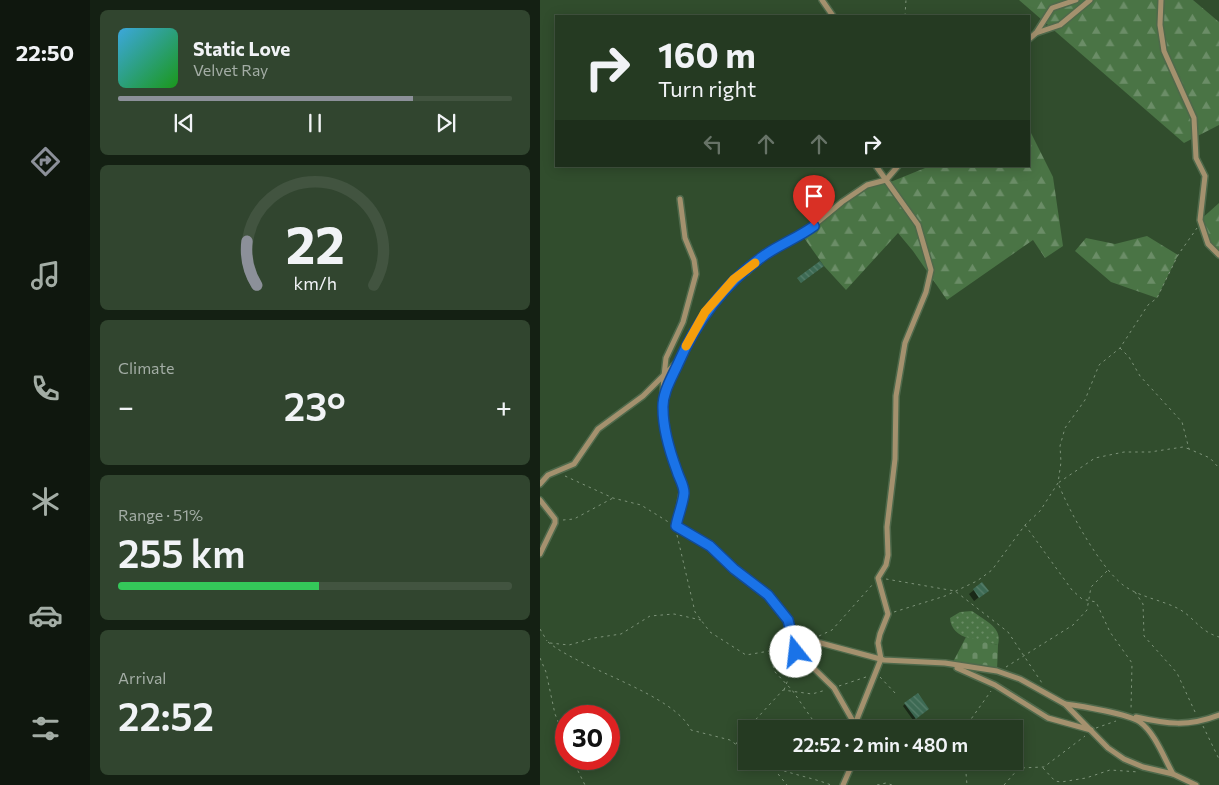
<!DOCTYPE html>
<html lang="en">
<head>
<meta charset="utf-8">
<style>
	body { margin:0; font-family:Commissioner,sans-serif; background:#31452f; color:#f1f3f6; height:100vh; display:flex; flex-direction:column; font-size:19px; white-space:nowrap }
	* { box-sizing:border-box; margin:0 }
	p { font-size:16px; color:#a3ada5 }
	.icon { flex:none; width:28px; height:28px; fill:none; stroke:currentColor; stroke-width:2; stroke-linecap:round; stroke-linejoin:round }
	.map { position:relative; flex:1; overflow:hidden }
	.drawer { display:flex; flex-direction:column; gap:10px; padding:10px; background:#142013; width:450px }
	.drawer>* { flex:none }
	.top-card { position:absolute; left:15px; top:15px; width:475px; height:152px; border-radius:0px; box-shadow:0 2px 12px #0003,0 0 0 1px #425440; background:#253a22; color:#f1f3f6; overflow:hidden }
	.speed { position:absolute; left:15px; top:705px; display:flex; gap:10px; font-size:25px; font-weight:700; text-align:center }
	.speed>* { display:grid; place-content:center; width:65px; height:65px; border-radius:50%; background:#253a22; box-shadow:0 2px 12px #0003,0 0 0 1px #425440; line-height:1 }
	.speed .limit { border:8px solid #d22; background:#fff; color:#111 }
	.pin { position:absolute; display:grid; place-items:center; width:42px; height:42px; color:#fff; margin:-51px -21px; border-radius:50% 50% 50% 0; rotate:-45deg; box-shadow:0 0 5px #0007 }
	.pin .icon { rotate:45deg }
	.me { position:absolute; width:55px; margin:-28px; rotate:344deg; stroke-linejoin:round; filter:drop-shadow(0 0 4px #0008) }
	.turn { display:flex; align-items:center; gap:18px; height:105px; padding:0 20px; font-size:22px }
	.turn .icon { width:65px; height:65px; stroke-width:2.5 }
	.turn b { display:block; font-size:35px; line-height:42px }
	.lanes { display:flex; align-items:center; height:48px; padding:0 20px; background:#0003; justify-content:center; gap:25px; direction:ltr }
	.lanes .off { opacity:.35 }
	.big { font-size:38px; font-weight:600; line-height:1.1 }
	.drawer .widget { flex:1; display:flex; flex-direction:column; justify-content:center; gap:8px; min-width:0; padding:0 18px; border-radius:8px; background:#31452f }
	.drawer .dial { align-items:center; gap:0 }
	.dial svg { height:130px; overflow:visible; fill:none; stroke:#425440; stroke-width:7; stroke-linecap:round; text-anchor:middle }
	.dial text { fill:#f1f3f6; stroke:none }
	.song { display:flex; align-items:center; gap:15px }
	.cover { width:60px; height:60px; border-radius:8px; background:linear-gradient(135deg,hsl(200 70% 55%),hsl(120 70% 35%)) }
	.played { height:5px; border-radius:2px; background:linear-gradient(90deg,#8c9099 75%,#425440 75%) }
	.keys { display:flex; justify-content:space-around; direction:ltr }
	.heat { display:flex; justify-content:space-between; align-items:center; font-size:28px; direction:ltr }
	.charge { height:8px; border-radius:4px; background:linear-gradient(90deg,#34c759 51%,#425440 0) }
	.trip { position:absolute; left:198px; top:720px; width:285px; height:50px; border-radius:0px; background:#253a22; box-shadow:0 2px 12px #0003,0 0 0 1px #425440; font-weight:600; line-height:50px; text-align:center }
	main { display:flex; flex:1; min-height:0 }
	.tab-bar { display:flex; flex-direction:column; width:90px; justify-content:space-around; align-items:center; background:#0f170e; color:#a3ada5 }
	.tab-bar .icon { width:35px; height:35px }
	.tab-bar .current { color:#8c9099 }
	.tab-bar b { font-size:22px; color:#f1f3f6 }
	.map>svg:first-child { display:block }
	.grass { fill:url(#grass-dots) }
	.forest { fill:url(#forest-firs) }
	.cemetery { fill:url(#cemetery-stones) }
	.shadow { fill:#0007 }
	.building { fill:url(#building-back-hatch) }
	.lines { fill:none; stroke-linecap:round; stroke-linejoin:round }
	.street-casing { stroke:#4f694b; stroke-width:8 }
	.path { stroke:#7d9379; stroke-width:1; stroke-dasharray:2.5 4; stroke-linecap:butt }
	.street { stroke:#a4916e; stroke-width:5 }
	.route-casing { stroke:#114b97; stroke-width:12 }
	.route { stroke:#1a73e8; stroke-width:9 }
	.slow { stroke:#f59e0b; stroke-width:9 }
</style>
</head>
<body>
<main>
<nav class="tab-bar">
<b>22:50</b>
<svg class="icon current" aria-label="directions" viewBox="0 0 24 24"><path d="M12 3l9 9-9 9-9-9zM9 14v-3h6M13 9l2 2-2 2"/></svg>
<svg class="icon" aria-label="music" viewBox="0 0 24 24"><path d="M9 18V5l10-2v13"/><circle cx="6" cy="18" r="3"/><circle cx="16" cy="16" r="3"/></svg>
<svg class="icon" aria-label="phone" viewBox="0 0 24 24"><path d="M5 4h4l2 5-3 2q2 4 5 5l2-3 5 2v4C11 20 4 13 5 4z"/></svg>
<svg class="icon" aria-label="climate" viewBox="0 0 24 24"><path d="M12 3v18M4 7l16 10M4 17L20 7"/></svg>
<svg class="icon" aria-label="car" viewBox="0 0 24 24"><path d="M5 17H2v-5l4-1 3-4h7l3 4 3 1v5h-3M9 17h6M6 11h13"/><circle cx="7" cy="17" r="2"/><circle cx="17" cy="17" r="2"/></svg>
<svg class="icon" aria-label="filters" viewBox="0 0 24 24"><path d="M4 7h16M4 17h16"/><circle cx="9" cy="7" r="2"/><circle cx="15" cy="17" r="2"/></svg>
</nav>
<section class="drawer">
<div class="widget">
<div class="song"><i class="cover"></i><div><b>Static Love</b><p>Velvet Ray</p></div></div>
<div class="played"></div>
<div class="keys"><svg class="icon" aria-label="previous" viewBox="0 0 24 24"><path d="M18 5L8 12l10 7zM5 5v14"/></svg><svg class="icon" aria-label="pause" viewBox="0 0 24 24"><path d="M8 5v14M16 5v14"/></svg><svg class="icon" aria-label="next" viewBox="0 0 24 24"><path d="M6 5l10 7-10 7zM19 5v14"/></svg></div>
</div>
<div class="widget dial"><svg viewBox="0 0 100 80">
<path d="M14 69A42 42 0 1 1 86 69"/>
<path d="M14 69A42 42 0 0 1 8 42" stroke="#8c9099"/>
<text x="50" y="56" font-size="32" font-weight="700">22</text>
<text x="50" y="72" font-size="11">km/h</text>
</svg></div>
<div class="widget"><p>Climate</p>
<div class="heat"><a>−</a><b class="big">23°</b><a>+</a></div>
</div>
<div class="widget"><p>Range · 51%</p><b class="big">255 km</b><div class="charge"></div></div>
<div class="widget"><p>Arrival</p><b class="big">22:52</b></div>
</section>
<div class="map">
<svg width="679" height="785" viewBox="0 0 679 785">
	<defs>
		<pattern id="grass-dots" width="8" height="8" patternUnits="userSpaceOnUse" patternTransform="scale(1.25)"><rect width="8" height="8" fill="#4a7445"/><path d="M2 2h.1M6 6h.1" fill="none" stroke="#6b8d67" stroke-width="1.8" stroke-linecap="round"/></pattern>
		<pattern id="forest-firs" width="22" height="20" patternUnits="userSpaceOnUse" patternTransform="scale(1.25)"><rect width="22" height="20" fill="#4a7445"/><path d="M5 1l3.5 6h-7zM16 11l3.5 6h-7z" fill="#6b8d67"/></pattern>
		<pattern id="cemetery-stones" width="16" height="16" patternUnits="userSpaceOnUse" patternTransform="scale(1.25)"><rect width="16" height="16" fill="#4a7445"/><path d="M2 7V4a2 2 0 0 1 4 0v3zM10 15v-3a2 2 0 0 1 4 0v3z" fill="#6b8d67"/></pattern>
		<pattern id="building-back-hatch" width="6" height="6" patternUnits="userSpaceOnUse" patternTransform="scale(1.25)"><rect width="6" height="6" fill="#3d6a54"/><path d="M-1 5l2 2M0 0l6 6M5-1l2 2" fill="none" stroke="#587f6b"/></pattern>
	</defs>
	<rect width="100%" height="100%" fill="#314d2d"/>
	<!-- grass -->
	<path class="grass" d="M432,611C445,621 463,627 458,645C441,641 411,640 410,618L420,612Z"/>
	<!-- forest -->
	<g class="forest">
		<polygon points="479,0 653,0 679,22 679,125 644,143"/>
		<polygon points="489,129 513,177 523,246 505,258 493,240 407,300 373,251 358,233 306,290 284,266 262,235 327,185 339,182 348,183 390,166 489,166"/>
		<polygon points="679,203 679,255 671,250 660,220"/>
		<polygon points="607,236 638,255 617,298 571,282 535,251 546,238 575,244"/>
	</g>
	<!-- cemetery -->
	<polygon class="cemetery" points="426,637 458,645 457,671 412,664"/>
	<!-- shadow -->
	<g class="shadow">
		<polygon points="434,590 447,591 434,601 429,594"/>
		<polygon points="365,704 386,711 373,720 363,706"/>
	</g>
	<!-- building -->
	<g class="building">
		<polygon points="280,261 284,266 261,283 257,278"/>
		<polygon points="442,582 449,591 439,598 433,589"/>
		<polygon points="378,693 389,709 376,719 364,703"/>
	</g>
	<g class="lines">
		<!-- street casing -->
		<g class="street-casing">
			<g id="street">
				<polyline points="282,0 293,16"/>
				<polyline points="621,0 620,25 624,51 654,118 656,158 665,176 660,220 668,244 679,255"/>
				<polyline points="496,33 520,25 550,0"/>
				<polyline points="489,39 496,33 512,8 536,0"/>
				<polyline points="140,199 145,238 154,260 156,274 143,322 126,358 124,376 122,408 125,428 137,472 143,487 136,526 170,546 194,569 223,590 243,613 255,633 262,638 344,660 405,663 457,671 480,679 525,704 568,748 584,759 603,767 633,774 656,785"/>
				<polyline points="125,393 152,333 165,312 194,279 207,272 222,257 262,235 302,202 327,185 346,180 358,166"/>
				<polyline points="0,484 8,475 34,464 58,429 103,396 137,362"/>
				<polyline points="0,500 15,519 15,523 0,554"/>
				<polyline points="249,627 254,649 294,688 314,723"/>
				<polyline points="417,668 455,685 508,718 551,730"/>
				<path d="M525,704C541,706 589,714 600,722C615,733 624,758 633,774"/>
				<path d="M596,717C627,724 648,727 679,715"/>
				<polyline points="313,729 341,659 338,643 340,634 348,614 338,578 346,565 348,555 347,527 355,459 356,396 365,343 386,292 391,270 378,225 336,166"/>
				<polyline points="303,785 310,769 310,761"/>
			</g>
		</g>
		<!-- path -->
		<g class="path">
			<polyline points="365,16 366,0"/>
			<polyline points="580,348 589,357 600,376 642,422 649,449 670,458 679,468"/>
			<path d="M649,449L643,447L610,452H584L555,458L518,483C529,511 559,566 583,585C599,597 622,600 639,609C655,618 659,631 679,637"/>
			<polyline points="25,476 73,498 101,505 130,523"/>
			<polyline points="23,520 34,519 73,498"/>
			<polyline points="485,525 532,590 542,599 556,602 570,632 592,663 591,710"/>
			<polyline points="137,535 155,612 170,632 206,655 247,648"/>
			<polyline points="346,579 415,591 468,632 502,683"/>
			<polyline points="595,592 603,604 604,636 637,673 656,714"/>
			<polyline points="354,612 405,596 437,581 452,570 485,525 500,511 518,483 521,462 520,446 525,428 545,400 559,365 580,348 608,305 617,298 638,255 657,228"/>
			<polyline points="0,629 7,641"/>
			<polyline points="279,636 292,630 333,584"/>
			<path d="M8,642C42,670 134,694 151,730L190,740L206,752"/>
			<polyline points="10,643 29,645 54,638 81,634 110,616 134,614 161,620"/>
			<polyline points="229,653 235,672 252,690 279,729"/>
			<polyline points="0,658 6,672 15,714 26,741"/>
			<polyline points="466,667 533,625 547,610 551,587 569,569"/>
			<polyline points="340,677 356,694"/>
			<polyline points="299,686 326,677"/>
			<polyline points="244,690 256,659"/>
			<polyline points="663,726 679,759"/>
			<polyline points="556,728 576,721"/>
			<polyline points="207,729 243,690 272,694 286,690"/>
			<polyline points="424,729 451,691"/>
			<polyline points="196,744 206,729"/>
			<polyline points="32,759 45,785"/>
			<path d="M220,761C242,773 268,776 291,785"/>
			<polyline points="425,761 427,785"/>
			<polyline points="503,768 515,781 521,782 546,778 570,770 599,772"/>
			<polyline points="234,769 247,785"/>
			<polyline points="337,785 346,783 352,785"/>
			<polyline points="464,785 479,768 504,767 545,736"/>
		</g>
		<!-- street -->
		<use href="#street" class="street"/>
	</g>
	<g class="lines">
		<!-- route casing -->
		<g class="route-casing">
			<path id="route" d="M256,652L248,620L228,595L194,569L170,546L136,526C138,515 143,504 144,493C144,485 139,478 137,471C130,452 123,429 123,409C122,394 131,379 137,366C156,322 183,285 222,257C238,245 258,238 274,226"/>
		</g>
		<!-- route -->
		<use href="#route" class="route"/>
		<!-- slow -->
		<polyline class="slow" points="146,346 165,312 194,279 215,263"/>
	</g>
</svg>
<div class="speed"><div class="limit">30</div></div>
<div class="pin" style="left:274px;top:226px;background:#d93025"><svg class="icon" aria-label="arrive" viewBox="0 0 24 24"><path d="M6 21V4h12l-3 4 3 4H6"/></svg></div>
<svg class="me" style="left:256px;top:652px" viewBox="-20 -20 40 40"><circle r="19" fill="#fff"/><path d="M0-13L10 11 0 6-10 11z" fill="#1a73e8"/></svg>
<div class="trip">22:52 · 2 min · 480 m</div>
<div class="top-card">
<div class="turn"><svg class="icon" aria-label="right" viewBox="0 0 24 24"><path d="M7 20v-9h11M14 6l5 5-5 5"/></svg><div><b>160 m</b>Turn right</div></div>
<div class="lanes"><svg class="icon off" aria-label="left" viewBox="0 0 24 24"><path d="M17 20v-9H6M10 6l-5 5 5 5"/></svg><svg class="icon off" aria-label="ahead" viewBox="0 0 24 24"><path d="M12 20V5M6 11l6-6 6 6"/></svg><svg class="icon off" aria-label="ahead" viewBox="0 0 24 24"><path d="M12 20V5M6 11l6-6 6 6"/></svg><svg class="icon" aria-label="right" viewBox="0 0 24 24"><path d="M7 20v-9h11M14 6l5 5-5 5"/></svg></div>
</div>
</div>
</main>
</body>
</html>
